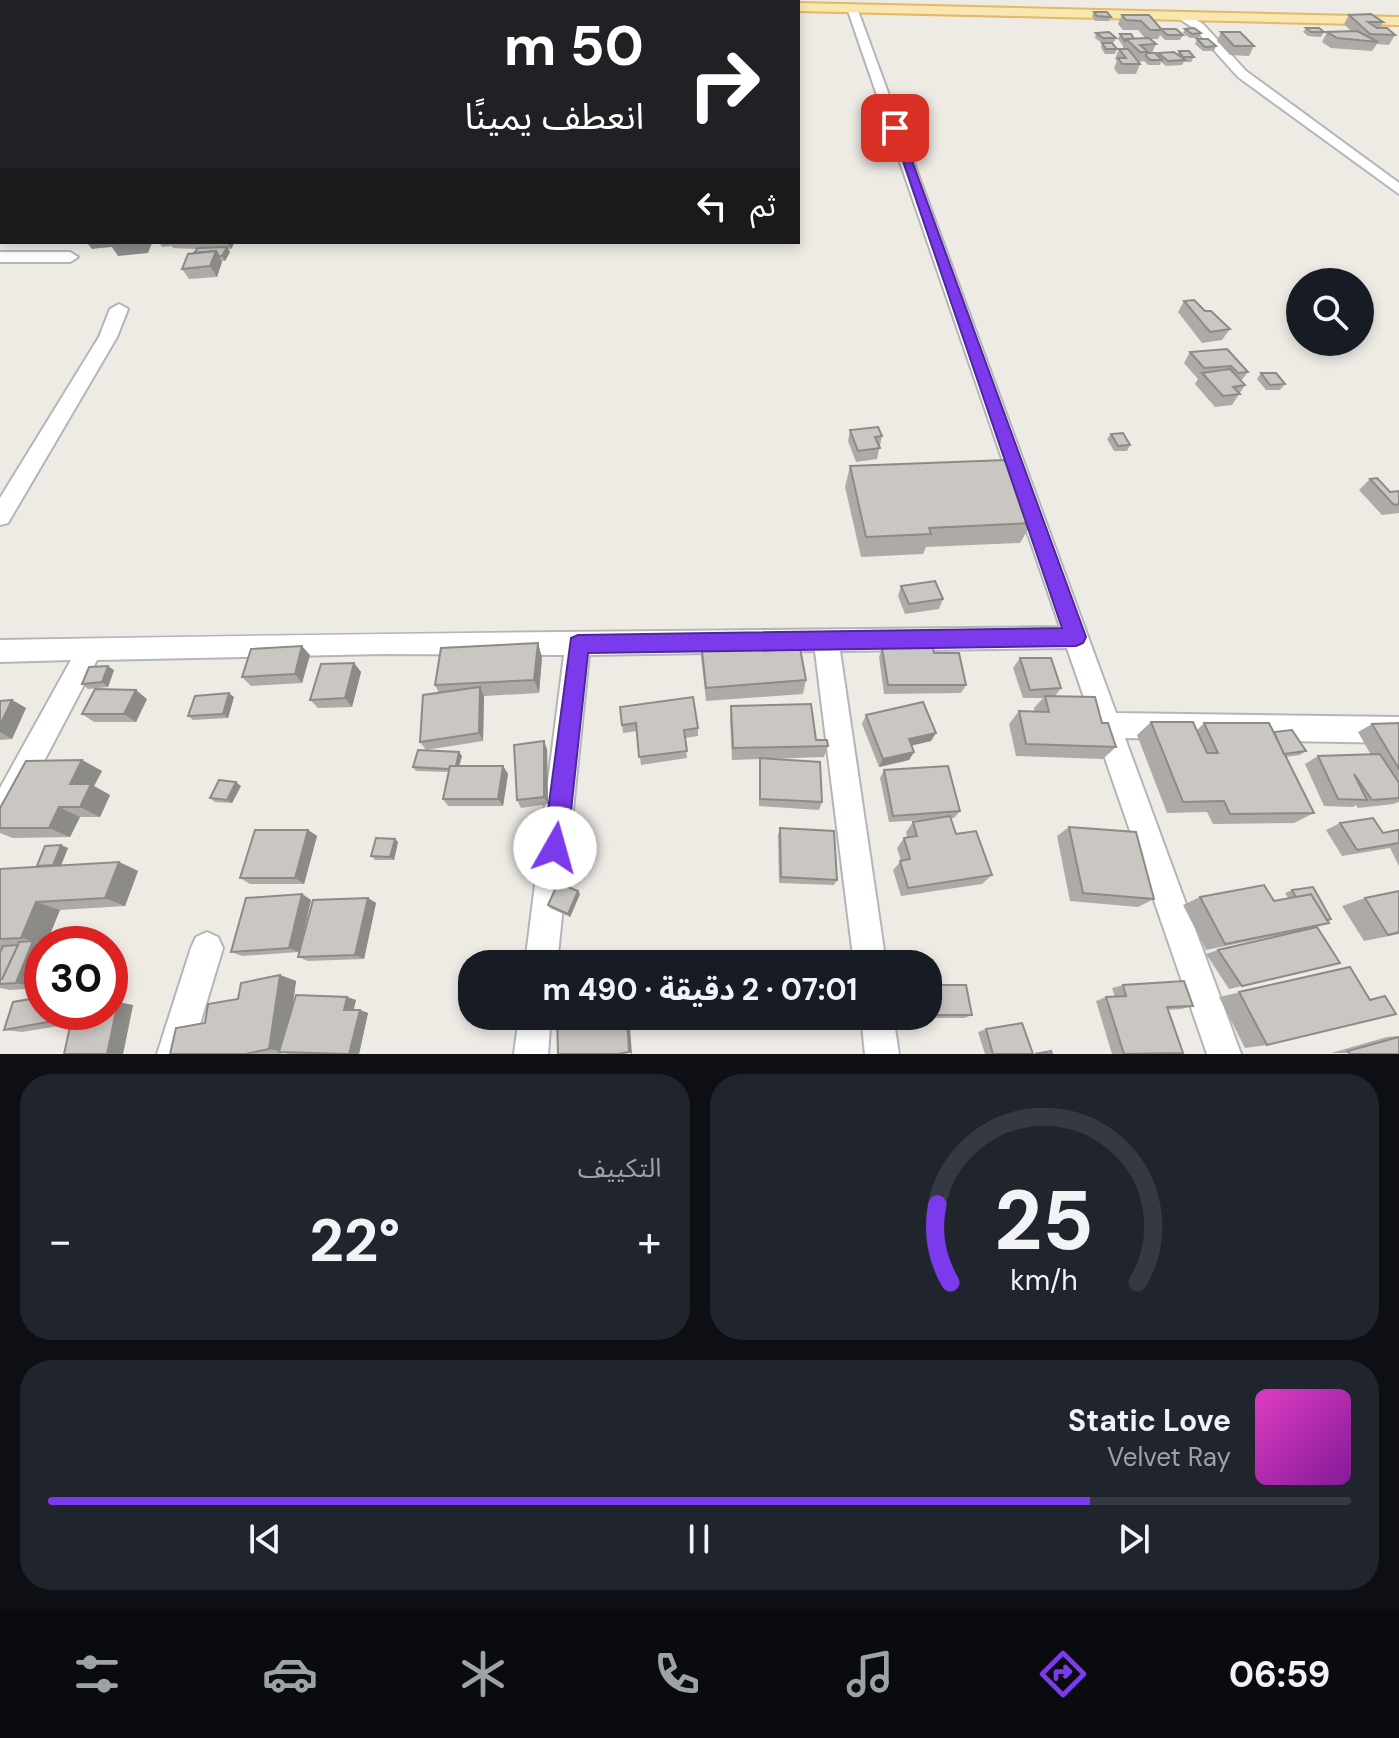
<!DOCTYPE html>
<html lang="ar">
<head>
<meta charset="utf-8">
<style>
	body { margin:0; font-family:"DM Sans","Noto Sans Arabic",sans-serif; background:#20242c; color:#f1f3f6; direction:rtl; height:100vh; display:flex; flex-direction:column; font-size:30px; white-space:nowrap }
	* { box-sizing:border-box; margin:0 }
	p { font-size:26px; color:#9ea1a6 }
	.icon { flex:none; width:44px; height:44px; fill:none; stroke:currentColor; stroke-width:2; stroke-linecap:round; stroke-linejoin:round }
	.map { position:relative; height:1054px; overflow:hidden; direction:ltr }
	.sheet { display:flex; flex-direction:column; gap:20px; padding:20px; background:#0d0f14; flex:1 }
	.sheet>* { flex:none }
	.top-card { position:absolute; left:0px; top:0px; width:800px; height:244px; box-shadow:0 4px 12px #0003; direction:rtl; background:#202124; color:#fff; overflow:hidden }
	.buttons { position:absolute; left:1286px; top:268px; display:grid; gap:16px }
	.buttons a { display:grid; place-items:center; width:88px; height:88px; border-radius:50%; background:#171b24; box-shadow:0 4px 12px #0003; font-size:40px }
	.speed { position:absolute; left:24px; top:926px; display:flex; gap:16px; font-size:40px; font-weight:700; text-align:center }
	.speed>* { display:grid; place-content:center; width:104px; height:104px; border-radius:50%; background:#171b24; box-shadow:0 4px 12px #0003; line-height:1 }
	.speed .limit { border:12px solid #d22; background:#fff; color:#111 }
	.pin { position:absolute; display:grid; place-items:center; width:68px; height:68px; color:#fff; margin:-34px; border-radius:16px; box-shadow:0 4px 12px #0006 }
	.me { position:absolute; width:88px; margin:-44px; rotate:7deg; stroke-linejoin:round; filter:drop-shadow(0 0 6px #0008) }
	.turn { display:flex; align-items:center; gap:28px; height:168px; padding:0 24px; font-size:36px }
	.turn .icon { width:104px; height:104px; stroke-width:2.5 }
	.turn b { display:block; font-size:56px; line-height:68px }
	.then { display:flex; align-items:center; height:76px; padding:0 24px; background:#0003; gap:16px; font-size:30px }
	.big { font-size:60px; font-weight:700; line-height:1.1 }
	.sheet .widget { flex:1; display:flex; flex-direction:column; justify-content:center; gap:12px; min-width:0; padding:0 28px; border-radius:32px; background:#20242c }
	.sheet .dial { align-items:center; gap:0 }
	.dial svg { height:208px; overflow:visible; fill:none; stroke:#363941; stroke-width:7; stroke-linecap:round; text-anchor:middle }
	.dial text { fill:#f1f3f6; stroke:none }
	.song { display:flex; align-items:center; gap:24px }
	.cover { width:96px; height:96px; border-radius:12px; background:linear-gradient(135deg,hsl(310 70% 55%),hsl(290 70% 35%)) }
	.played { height:8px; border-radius:4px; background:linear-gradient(90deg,#7c3aed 80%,#363941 80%) }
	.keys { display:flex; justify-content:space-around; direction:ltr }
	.heat { display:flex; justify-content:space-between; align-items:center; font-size:44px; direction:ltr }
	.sheet .tiles { flex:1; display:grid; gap:20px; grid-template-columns:1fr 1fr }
	.widget:last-child { grid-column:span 2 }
	.trip { position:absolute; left:458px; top:950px; width:484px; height:80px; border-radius:32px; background:#171b24; box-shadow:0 4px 12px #0003; font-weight:700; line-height:80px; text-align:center; direction:rtl }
	.dock { display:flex; height:128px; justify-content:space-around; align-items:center; background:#090b0e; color:#9ea1a6 }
	.dock .icon { width:56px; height:56px }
	.dock .current { color:#7c3aed }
	.dock b { font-size:36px; color:#f1f3f6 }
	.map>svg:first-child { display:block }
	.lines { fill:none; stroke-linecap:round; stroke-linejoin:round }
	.minor-casing { stroke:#b2b6b9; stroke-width:4 }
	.major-casing { stroke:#e5b867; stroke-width:4 }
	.minor { fill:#fff; fill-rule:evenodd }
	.major { fill:#f8e7b0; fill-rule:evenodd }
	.wall { fill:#aeaaa7 }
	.shaded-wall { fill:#8d8b88 }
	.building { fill:#cac6c2; stroke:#8d8b88; stroke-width:2 }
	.route { fill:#7c3aed; stroke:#51269a; stroke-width:2 }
</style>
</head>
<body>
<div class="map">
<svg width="1399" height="1054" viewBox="0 0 1399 1054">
	<rect width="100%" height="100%" fill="#eeebe5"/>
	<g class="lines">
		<!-- minor casing -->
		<g class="minor-casing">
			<g id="minor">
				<path d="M852,5L857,8L1116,713L1399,717V743L1125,738L1241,1054H1207L1067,648L840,651L886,964H854L815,651L589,655L557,964H525L564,655L383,654L97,660L10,826L0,830V788L71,660L0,662V640C353,633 707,631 1060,627L847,8Z"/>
				<polygon points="1178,14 1186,14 1203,24 1246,71 1399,183 1399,194 1238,77 1195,29 1178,18"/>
				<rect x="0" y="186" width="2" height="8"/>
				<polygon points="0,252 70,252 78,257 70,262 0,262"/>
				<polygon points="119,304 128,309 117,337 8,523 0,525 0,498 99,337 110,309"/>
				<polygon points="207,932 218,937 223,948 191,1054 157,1054 191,948 196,937"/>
				<polygon points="519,1016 551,1016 548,1054 514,1054"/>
				<polygon points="861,1016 893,1016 899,1054 865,1054"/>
			</g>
		</g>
		<!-- major casing -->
		<g class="major-casing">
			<g id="major">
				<polygon points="503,0 600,0 602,2 504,2"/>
				<polygon points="798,3 1399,17 1399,25 798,11"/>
				<polygon points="2,200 2,213 0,214 0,201"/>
			</g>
		</g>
		<!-- minor -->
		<use href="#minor" class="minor"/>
		<!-- major -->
		<use href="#major" class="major"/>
	</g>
	<!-- wall -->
	<g class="wall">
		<polygon points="1094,12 1111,17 1109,21 1095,21 1092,16"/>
		<polygon points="1122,15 1149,15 1161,29 1183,35 1180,40 1165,40 1160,35 1158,39 1150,39 1156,44 1152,53 1157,55 1158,53 1177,54 1179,51 1194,57 1191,62 1184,62 1182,65 1166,66 1161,62 1160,65 1148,65 1144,61 1139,62 1140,64 1136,74 1118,74 1114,68 1117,61 1115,59 1119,49 1123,49 1123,46 1118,39 1120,34 1134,39 1145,38 1138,30 1123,30 1118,24"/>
		<polygon points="1349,15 1383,22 1380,28 1395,35 1389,45 1377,44 1372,51 1331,48 1322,42 1327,32 1351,31 1344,24"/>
		<polygon points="1306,28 1324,32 1321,37 1308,36 1303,32"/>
		<polygon points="1185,29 1201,33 1199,38 1190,38 1183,33"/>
		<polygon points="1221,32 1254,46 1249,56 1230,55 1217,41"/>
		<polygon points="1096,33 1116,38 1114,42 1103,43 1117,49 1115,54 1105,54 1101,48 1102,43 1095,38"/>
		<polygon points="1197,39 1216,46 1214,51 1203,51 1195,44"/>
		<polygon points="159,242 235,242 231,249 228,249 230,252 225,261 222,261 217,277 189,279 182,269 197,249 173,248 172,246 162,247"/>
		<polygon points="1184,301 1230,329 1222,340 1202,343 1178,312"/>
		<polygon points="1190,352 1248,372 1241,381 1245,385 1232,405 1215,407 1195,384 1198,379 1184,363"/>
		<polygon points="1261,373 1285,384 1280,390 1266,390 1257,379"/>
		<polygon points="850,430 882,436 877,459 856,462 848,441"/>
		<polygon points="1111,434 1130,445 1127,451 1114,451 1107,439"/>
		<polygon points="850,466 1032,523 1020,543 926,547 923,554 861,557 845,487"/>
		<polygon points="1370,479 1390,492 1399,491 1399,513 1382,515 1359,490"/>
		<polygon points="901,586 943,599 939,609 905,614 898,596"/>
		<polygon points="701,642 764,651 806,680 803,694 706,701 701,656"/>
		<polygon points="882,648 934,653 966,685 961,693 884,694 879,657"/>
		<polygon points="310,655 302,683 251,686 242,677"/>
		<polygon points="542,657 539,693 484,696 483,741 426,750 420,742 439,693 435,685"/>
		<polygon points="1020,658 1061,688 1055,696 1102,723 1116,747 1103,759 1016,756 1009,724 1019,711 1035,712 1034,708 1043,698 1023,698 1013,668"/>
		<polygon points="354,663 361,672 352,707 318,708 310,700"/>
		<polygon points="114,670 108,687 88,689 82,684"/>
		<polygon points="234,697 228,718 193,720 188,716"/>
		<polygon points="147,699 136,722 94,722 82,714"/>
		<polygon points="12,700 26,708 12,739 0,740 0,701"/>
		<polygon points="731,706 828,746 824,757 766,759 822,802 819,810 759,806 759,766 760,759 732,760 730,719"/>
		<polygon points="620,707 698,728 698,736 685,738 687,758 641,765 637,731 623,733"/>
		<polygon points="866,715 931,741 911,746 914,752 909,760 879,767 862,724"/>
		<polygon points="1151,722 1197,730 1204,723 1274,732 1306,751 1300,755 1286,757 1314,813 1294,823 1213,824 1207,812 1167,813 1137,735"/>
		<polygon points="1399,723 1399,802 1393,804 1358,808 1356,805 1353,807 1324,806 1305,764 1318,756 1371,755 1358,732 1372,724"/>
		<polygon points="547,749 548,804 521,808 517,800"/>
		<polygon points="462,756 459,766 503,766 508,774 503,806 448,806 443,799 448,772 416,771 413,767"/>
		<polygon points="82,760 102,771 94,786 110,795 100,817 80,817 70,837 13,838 0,833 0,808"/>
		<polygon points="884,770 960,811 954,818 950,818 956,834 992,875 982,884 901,896 893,870 901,861 897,848 904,838 907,838 906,832 913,822 925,820 889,822 880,778"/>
		<polygon points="241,786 232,803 215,802 210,798"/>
		<polygon points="1340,823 1383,833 1399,829 1399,866 1390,848 1342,856 1326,830"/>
		<polygon points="1069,827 1154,899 1138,907 1070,901 1057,836"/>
		<polygon points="780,828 837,880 834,885 779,883 778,835"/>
		<polygon points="308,830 317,836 304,884 250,884 240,878"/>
		<polygon points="395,839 398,842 394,860 375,860 371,856"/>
		<polygon points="61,845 68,848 61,865 119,862 138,871 125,906 60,910 46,944 42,944 41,988 10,990 0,988 0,869 38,867"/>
		<polygon points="1292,890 1327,920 1329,923 1316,927 1340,963 1229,989 1206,954 1218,950 1280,935 1206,950 1183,905 1200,897 1274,901 1288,898 1285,893"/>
		<polygon points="578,891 580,894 570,917 550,908 548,905"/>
		<polygon points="1399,891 1399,934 1364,941 1342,906 1365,898"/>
		<polygon points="302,894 311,900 299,952 242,956 231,952"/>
		<polygon points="368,898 376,903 364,959 308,961 298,957"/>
		<polygon points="1350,967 1370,999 1385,996 1267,1045 1245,1048 1219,997"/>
		<polygon points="280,975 296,981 292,1010 347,997 356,1000 353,1010 360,1010 368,1013 359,1054 290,1054 284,1053 278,1054 170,1054 205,1023 238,999"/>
		<polygon points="928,985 972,1015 965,1018 890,1018 889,1016 928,1016"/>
		<polygon points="1123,985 1193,1006 1181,1009 1167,1010 1178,1054 1112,1054 1096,1001 1106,997 1115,997 1112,988"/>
		<polygon points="133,1005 123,1054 64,1054 71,1024 22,1032 4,1030 42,1012 110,1012"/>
		<polygon points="986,1029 1033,1054 985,1054 978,1032"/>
		<polygon points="1399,1036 1399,1054 1331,1053 1387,1037"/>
	</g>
	<!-- shaded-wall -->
	<g class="shaded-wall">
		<polygon points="96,242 152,242 152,243 148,253 118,256 112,247 101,248 100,247 100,248 92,249 88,244"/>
		<polygon points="227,242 235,242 231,249"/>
		<polygon points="227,247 230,252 225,261 222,256"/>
		<polygon points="216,251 222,262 217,277 210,266"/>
		<polygon points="538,643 542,657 539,693 534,680"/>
		<polygon points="302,646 310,655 302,683 295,674"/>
		<polygon points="354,663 361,672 352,707 345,698"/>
		<polygon points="108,666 114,670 108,687 102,682"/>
		<polygon points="480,687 484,696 483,741 479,733"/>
		<polygon points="136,690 147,699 136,722 124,714"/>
		<polygon points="229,693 234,697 228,718 223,714"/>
		<polygon points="12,700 26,708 12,739 0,732 0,725"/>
		<polygon points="936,733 931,741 904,747 909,739"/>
		<polygon points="544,741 547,749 548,804 544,797"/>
		<polygon points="459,752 462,756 457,773 455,769"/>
		<polygon points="914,752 909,760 879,767 883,759"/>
		<polygon points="82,760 102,771 94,786 110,795 100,817 80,807 70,784"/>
		<polygon points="503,766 508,774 503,806 498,799"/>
		<polygon points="236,782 241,786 232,803 227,800"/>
		<polygon points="59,807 80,817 70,837 49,828"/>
		<polygon points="308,830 317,836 304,884 295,878"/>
		<polygon points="395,839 398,842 394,860 390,857"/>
		<polygon points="61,845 68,848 60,868 53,865"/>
		<polygon points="119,862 138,871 125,906 105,898"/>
		<polygon points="578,891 580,894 570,917 568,914"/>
		<polygon points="302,894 311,900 299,952 289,948"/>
		<polygon points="368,898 376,903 364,959 355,955"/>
		<polygon points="36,902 60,910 46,944 21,938"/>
		<polygon points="33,941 43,944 42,944 41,988 16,983"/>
		<polygon points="280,975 296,981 286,1052 269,1049"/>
		<polygon points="347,997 356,1000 353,1013 344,1010"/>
		<polygon points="118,1002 133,1005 123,1054 107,1054"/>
		<polygon points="360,1010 368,1013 359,1054 349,1054"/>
		<polygon points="627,1016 629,1016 632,1054 629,1052"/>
	</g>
	<!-- building -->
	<g class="building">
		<polygon points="1094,12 1107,12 1111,17 1097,16"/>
		<polygon points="1371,14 1383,22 1368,22 1377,28 1387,28 1395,35 1370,34 1349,15"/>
		<polygon points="1122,15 1149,15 1162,30 1150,30 1141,21 1126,20"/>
		<polygon points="1194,28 1201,33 1192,34 1185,29"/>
		<polygon points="1306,28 1319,28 1324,32 1311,32"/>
		<polygon points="1161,29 1176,29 1183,35 1167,35"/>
		<polygon points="1357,31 1378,42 1337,38 1327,32"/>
		<polygon points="1109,32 1116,38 1103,38 1096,33"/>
		<polygon points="1221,32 1240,32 1254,46 1234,46"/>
		<polygon points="1120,34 1131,34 1134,39 1126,39 1125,41"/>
		<polygon points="1149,38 1156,44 1140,45 1148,52 1140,52 1126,39"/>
		<polygon points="1197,39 1208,39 1216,46 1205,47"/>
		<polygon points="1102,43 1112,43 1117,49 1106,49"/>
		<polygon points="1119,49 1128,49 1140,64 1122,64 1118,58 1126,58"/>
		<polygon points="1179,51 1189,51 1194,57 1183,57"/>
		<polygon points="1174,52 1185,60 1168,61 1158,53"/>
		<polygon points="1147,53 1155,53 1162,60 1150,60 1146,56"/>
		<polygon points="112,242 140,242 111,245"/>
		<polygon points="227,247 222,256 219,256 216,251 194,253 198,248"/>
		<polygon points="216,251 210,266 182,269 188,254"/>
		<polygon points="1194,300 1205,311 1211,311 1230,329 1210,332 1184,301"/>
		<polygon points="1227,349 1248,372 1238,373 1231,366 1204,368 1190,352"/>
		<polygon points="1230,369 1245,385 1233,387 1240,394 1223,396 1202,373"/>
		<polygon points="1261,373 1276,373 1285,384 1270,385"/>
		<polygon points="878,427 882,436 875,437 880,448 858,451 850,430"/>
		<polygon points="1123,433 1130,445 1118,446 1111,434"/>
		<polygon points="1006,460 1032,523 929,528 931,534 866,537 850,466"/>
		<polygon points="1377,478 1390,492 1399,491 1399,504 1394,505 1370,479"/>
		<polygon points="935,581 943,599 909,604 901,586"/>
		<polygon points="762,638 764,651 800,648 806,680 706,688 701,642"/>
		<polygon points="538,643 534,680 435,685 441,648"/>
		<polygon points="302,646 295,674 242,677 251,649"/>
		<polygon points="882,648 933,648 934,653 959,653 966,685 888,685"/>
		<polygon points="1020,658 1051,658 1061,688 1030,690"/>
		<polygon points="354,663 345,698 310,700 321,664"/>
		<polygon points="108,666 102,682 82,684 89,667"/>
		<polygon points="480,687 479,733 420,742 423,695"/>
		<polygon points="95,689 136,690 124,714 82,714"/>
		<polygon points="229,693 223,714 188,716 195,696"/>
		<polygon points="1045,696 1095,697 1102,723 1108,723 1116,747 1026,744 1019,711 1049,712"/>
		<polygon points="693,697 698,728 684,730 687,751 639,757 636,723 622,725 620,707"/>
		<polygon points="12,700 0,725 0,701"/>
		<polygon points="923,702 936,733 909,739 914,752 883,759 866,715"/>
		<polygon points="811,704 816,740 827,740 828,746 733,748 731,706"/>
		<polygon points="1151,722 1193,722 1207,753 1218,753 1204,723 1269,723 1314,813 1230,814 1224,801 1183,802"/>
		<polygon points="1399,723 1399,769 1372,724"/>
		<polygon points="1292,730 1306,751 1284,754 1274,732"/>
		<polygon points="544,741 544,797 517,800 514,745"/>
		<polygon points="418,750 459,752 456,766 450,766 449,769 413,767"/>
		<polygon points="1380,754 1399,783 1399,798 1372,800 1354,774 1367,800 1338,799 1318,756"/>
		<polygon points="760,758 820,762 822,802 760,799"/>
		<polygon points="82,760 70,784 91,784 80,807 59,807 49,828 0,828 0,808 26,761"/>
		<polygon points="450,766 503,766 498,799 443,799"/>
		<polygon points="948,766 960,811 893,816 884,770"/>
		<polygon points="219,780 236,782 227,800 210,798"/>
		<polygon points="950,816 956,834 976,831 992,875 908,888 900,861 910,859 904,838 917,836 913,822"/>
		<polygon points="1373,818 1383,833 1398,830 1399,832 1399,843 1357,850 1340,823"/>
		<polygon points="1069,827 1136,832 1154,899 1083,893"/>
		<polygon points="780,828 834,831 837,880 781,877"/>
		<polygon points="255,830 308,830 295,878 240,878"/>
		<polygon points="376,838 395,839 390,857 371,856"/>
		<polygon points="61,845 53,865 37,866 45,846"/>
		<polygon points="119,862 105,898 36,902 21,938 0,939 0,869"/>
		<polygon points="558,883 578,891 568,914 548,905"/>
		<polygon points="1264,885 1274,901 1311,894 1329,923 1225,944 1200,897"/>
		<polygon points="1313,887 1331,919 1327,920 1311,894 1296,897 1292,890"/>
		<polygon points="1399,891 1399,932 1388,935 1365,898"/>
		<polygon points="302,894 289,948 231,952 246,898"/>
		<polygon points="368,898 355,955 298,957 313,900"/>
		<polygon points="1317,927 1340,963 1242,986 1218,950"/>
		<polygon points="33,941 16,983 0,984 0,979 2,979 19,942"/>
		<polygon points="18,945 2,979 0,979 0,953 3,946"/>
		<polygon points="1350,967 1370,1000 1385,996 1396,1014 1267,1045 1239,992"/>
		<polygon points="280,975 269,1049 245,1054 170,1054 176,1028 205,1023 208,1004 238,999 241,983"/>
		<polygon points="1184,981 1193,1006 1167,1007 1183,1053 1124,1054 1106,997 1126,996 1123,985"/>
		<polygon points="928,985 966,985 972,1015 928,1015"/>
		<polygon points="296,995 347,997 344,1010 360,1010 349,1054 279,1052"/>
		<polygon points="42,997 42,1012 71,1012 69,1018 4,1030 13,1002"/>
		<polygon points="118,1002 107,1054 64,1054 73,1013 110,1012 110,1004"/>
		<polygon points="557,1016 627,1016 629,1052 618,1054 558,1054"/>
		<polygon points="1022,1023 1033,1054 993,1054 986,1029"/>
		<polygon points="1399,1037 1399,1054 1350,1054 1348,1051"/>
		<polygon points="1051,1051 1052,1054 1035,1054"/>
	</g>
	<!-- route -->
	<polygon class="route" points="891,126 900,128 1086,637 1083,643 1076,646 588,653 567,848 563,856 555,860 546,856 543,848 571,638 578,635 1062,628"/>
</svg>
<div class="buttons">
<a><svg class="icon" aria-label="search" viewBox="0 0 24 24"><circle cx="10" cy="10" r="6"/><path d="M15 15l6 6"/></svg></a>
</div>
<div class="speed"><div class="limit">30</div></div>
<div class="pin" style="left:895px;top:128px;background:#d93025"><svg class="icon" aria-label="arrive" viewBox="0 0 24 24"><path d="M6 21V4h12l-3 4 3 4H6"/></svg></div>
<svg class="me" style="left:555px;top:848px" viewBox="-20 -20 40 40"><circle r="19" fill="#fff"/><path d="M0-13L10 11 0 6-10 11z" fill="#7c3aed"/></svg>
<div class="trip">07:01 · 2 دقيقة · 490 m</div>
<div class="top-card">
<div class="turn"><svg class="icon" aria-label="right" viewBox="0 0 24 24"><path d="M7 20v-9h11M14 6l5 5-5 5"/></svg><div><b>50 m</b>انعطف يمينًا</div></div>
<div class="then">ثم<svg class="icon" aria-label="left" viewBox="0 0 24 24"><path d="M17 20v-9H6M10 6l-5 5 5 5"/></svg></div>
</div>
</div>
<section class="sheet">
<div class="tiles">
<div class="widget dial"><svg viewBox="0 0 100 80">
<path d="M14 69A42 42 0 1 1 86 69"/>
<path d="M14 69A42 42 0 0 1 9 39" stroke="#7c3aed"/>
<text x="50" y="56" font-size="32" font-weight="700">25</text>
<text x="50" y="72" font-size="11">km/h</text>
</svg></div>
<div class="widget"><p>التكييف</p>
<div class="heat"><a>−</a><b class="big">22°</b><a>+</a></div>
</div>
<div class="widget">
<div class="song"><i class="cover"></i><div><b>Static Love</b><p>Velvet Ray</p></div></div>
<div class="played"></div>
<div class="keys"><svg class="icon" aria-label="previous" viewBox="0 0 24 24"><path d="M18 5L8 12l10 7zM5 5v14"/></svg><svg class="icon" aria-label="pause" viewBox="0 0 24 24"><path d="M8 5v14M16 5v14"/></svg><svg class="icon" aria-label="next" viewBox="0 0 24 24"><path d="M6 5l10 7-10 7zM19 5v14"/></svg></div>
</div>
</div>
</section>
<nav class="dock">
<b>06:59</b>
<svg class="icon current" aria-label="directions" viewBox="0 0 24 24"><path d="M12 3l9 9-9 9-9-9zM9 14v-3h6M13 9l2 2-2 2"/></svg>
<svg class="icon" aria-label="music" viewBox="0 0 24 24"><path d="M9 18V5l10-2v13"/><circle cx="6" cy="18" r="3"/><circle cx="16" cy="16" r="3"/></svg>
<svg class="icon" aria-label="phone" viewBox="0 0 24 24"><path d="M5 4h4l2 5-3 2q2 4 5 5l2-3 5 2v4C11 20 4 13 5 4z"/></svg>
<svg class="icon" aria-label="climate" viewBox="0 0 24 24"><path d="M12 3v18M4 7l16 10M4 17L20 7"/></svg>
<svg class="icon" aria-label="car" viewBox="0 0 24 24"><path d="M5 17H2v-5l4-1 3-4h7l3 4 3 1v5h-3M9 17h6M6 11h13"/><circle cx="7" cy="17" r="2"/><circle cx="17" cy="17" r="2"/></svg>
<svg class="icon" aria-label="filters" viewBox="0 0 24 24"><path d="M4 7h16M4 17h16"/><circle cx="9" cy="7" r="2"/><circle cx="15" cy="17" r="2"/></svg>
</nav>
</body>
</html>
